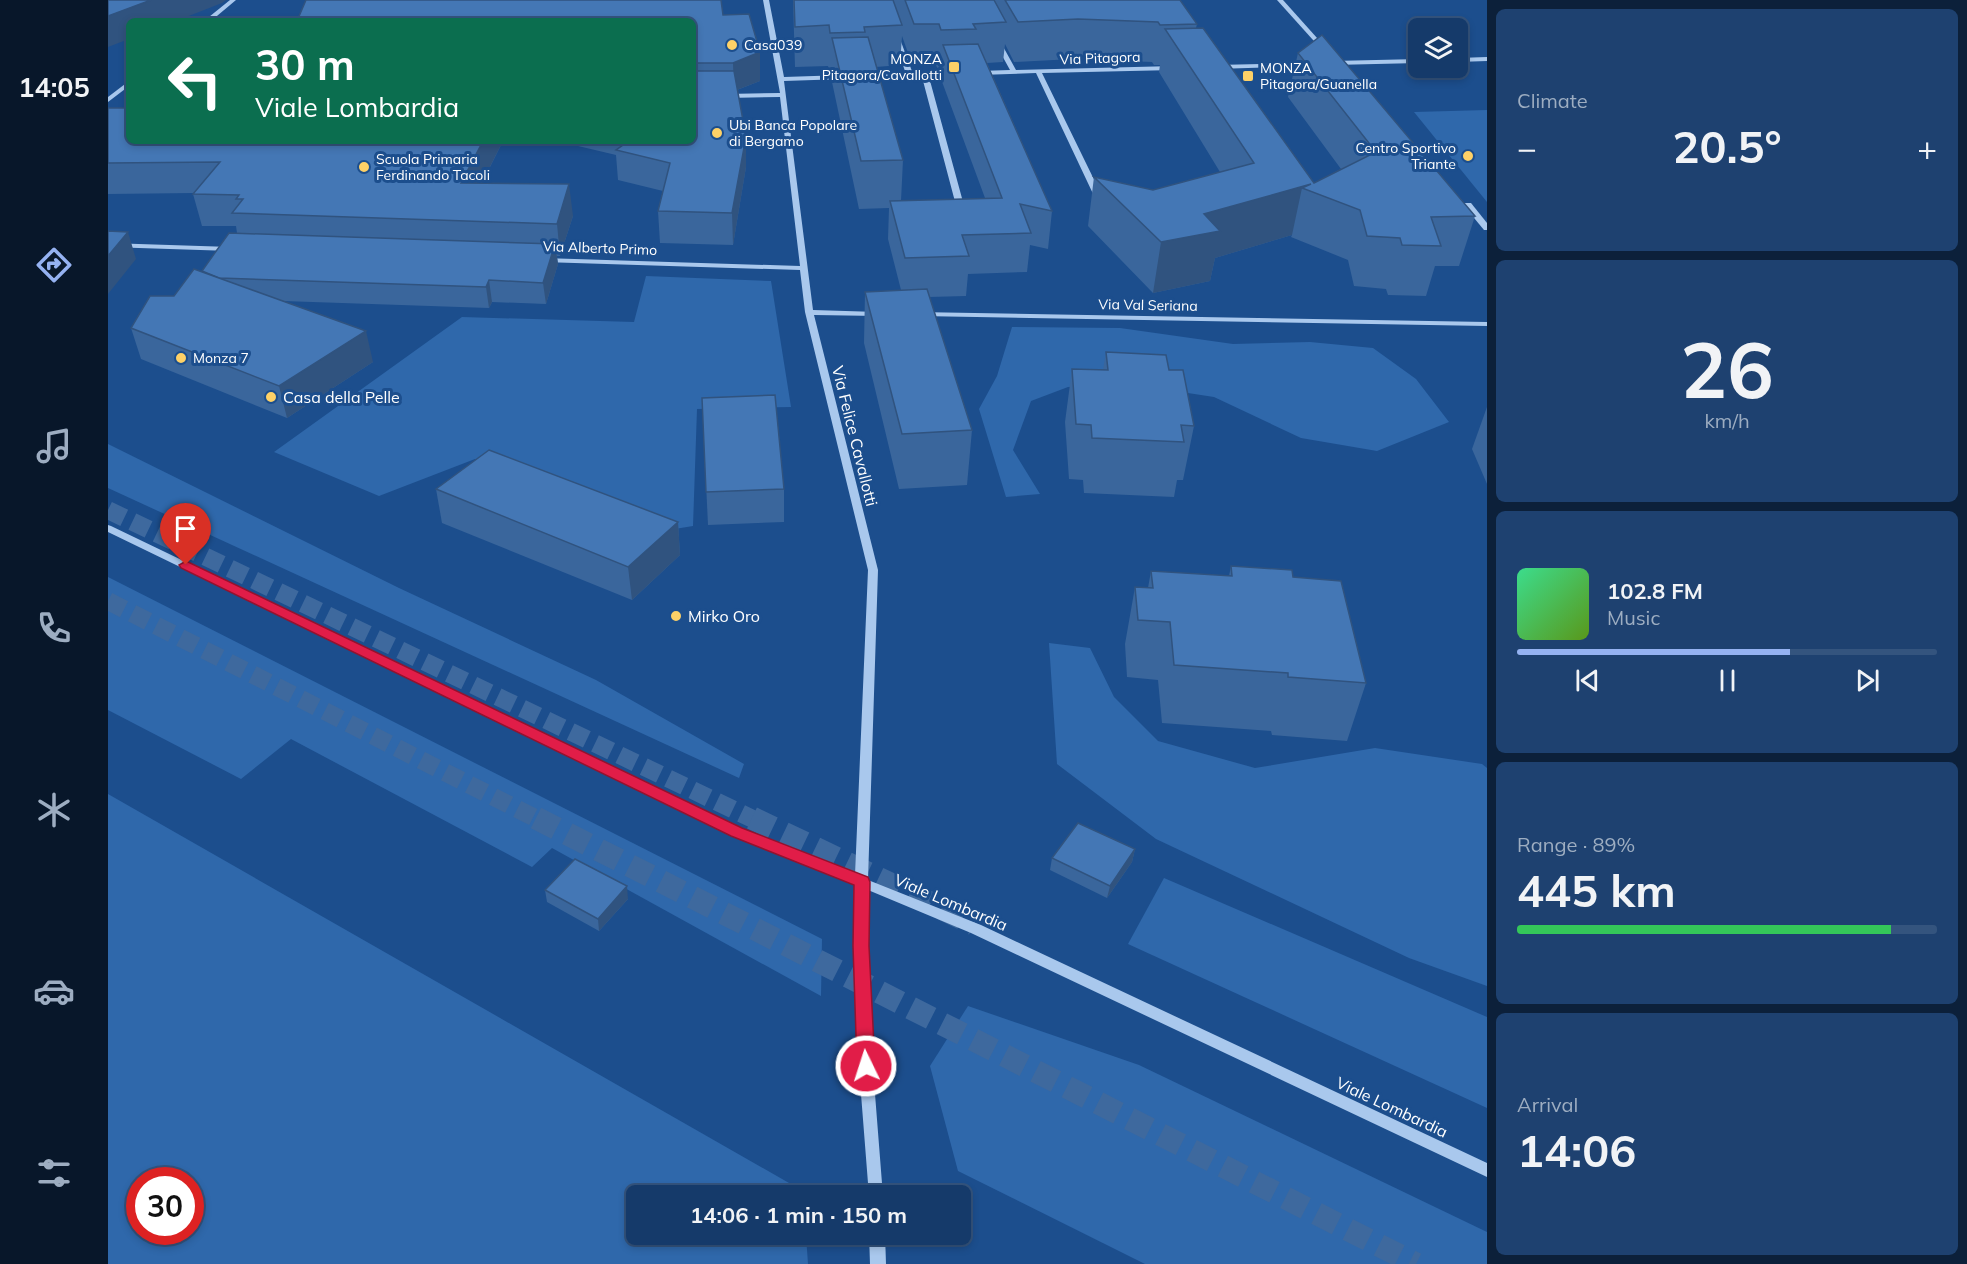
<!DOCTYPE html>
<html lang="en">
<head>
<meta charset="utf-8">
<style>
	body { margin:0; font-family:Mulish,sans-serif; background:#1e4170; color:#f1f3f6; height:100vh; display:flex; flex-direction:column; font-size:22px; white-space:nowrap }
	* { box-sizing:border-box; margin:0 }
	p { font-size:20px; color:#9dadc1 }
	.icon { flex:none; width:33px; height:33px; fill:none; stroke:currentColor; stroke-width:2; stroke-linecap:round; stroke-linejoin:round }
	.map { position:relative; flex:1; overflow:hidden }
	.side { display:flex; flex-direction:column; gap:9px; padding:9px; background:#0c203a; width:480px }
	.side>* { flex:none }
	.top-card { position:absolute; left:18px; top:18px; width:570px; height:126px; border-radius:9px; box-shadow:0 3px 9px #0003,0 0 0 2px #34547e; background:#0b6e4f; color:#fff; overflow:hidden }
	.buttons { position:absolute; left:1300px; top:18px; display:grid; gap:12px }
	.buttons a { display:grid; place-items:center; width:60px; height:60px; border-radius:9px; background:#153a6a; box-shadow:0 3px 9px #0003,0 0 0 2px #34547e; font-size:30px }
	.speed { position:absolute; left:18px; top:1167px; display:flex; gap:12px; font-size:30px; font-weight:700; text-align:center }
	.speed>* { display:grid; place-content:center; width:78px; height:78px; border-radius:50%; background:#153a6a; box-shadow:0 3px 9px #0003,0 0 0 2px #34547e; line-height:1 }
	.speed .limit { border:9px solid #d22; background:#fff; color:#111 }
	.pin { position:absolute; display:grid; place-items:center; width:51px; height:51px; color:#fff; margin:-62px -26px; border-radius:50% 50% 50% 0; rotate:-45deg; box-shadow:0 0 6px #0007 }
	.pin .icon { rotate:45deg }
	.me { position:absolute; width:66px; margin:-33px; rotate:356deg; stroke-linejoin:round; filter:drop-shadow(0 0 4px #0008) }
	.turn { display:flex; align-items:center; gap:21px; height:126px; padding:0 30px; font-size:27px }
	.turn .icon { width:78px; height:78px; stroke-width:2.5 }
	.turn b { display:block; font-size:42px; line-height:51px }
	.big { font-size:45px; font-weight:700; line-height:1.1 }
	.side .card { flex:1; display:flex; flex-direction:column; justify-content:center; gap:9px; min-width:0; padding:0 21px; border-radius:9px; background:#1e4170 }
	.side .dial { align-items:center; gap:0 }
	.dial b { font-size:78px; line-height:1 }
	.song { display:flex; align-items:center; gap:18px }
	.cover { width:72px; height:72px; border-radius:9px; background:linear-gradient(135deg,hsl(150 70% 55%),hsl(90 70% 35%)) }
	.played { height:6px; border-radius:3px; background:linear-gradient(90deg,#95b2f1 65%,#34547e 65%) }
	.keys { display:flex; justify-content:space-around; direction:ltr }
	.heat { display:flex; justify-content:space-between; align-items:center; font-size:33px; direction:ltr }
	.charge { height:9px; border-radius:4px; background:linear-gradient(90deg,#34c759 89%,#34547e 0) }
	.trip { position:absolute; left:518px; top:1185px; width:345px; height:60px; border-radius:9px; background:#153a6a; box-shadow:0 3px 9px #0003,0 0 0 2px #34547e; font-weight:700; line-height:60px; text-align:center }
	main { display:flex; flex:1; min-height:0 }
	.tabs { display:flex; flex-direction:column; width:108px; justify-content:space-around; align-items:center; background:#08172a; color:#9dadc1 }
	.tabs .icon { width:42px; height:42px }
	.tabs .selected { color:#95b2f1 }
	.tabs b { font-size:27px; color:#f1f3f6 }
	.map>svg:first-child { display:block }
	.green { fill:#2f68ab; fill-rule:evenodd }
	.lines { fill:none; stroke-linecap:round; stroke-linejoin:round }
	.highway-tunnel-far1 { stroke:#3e699e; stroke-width:18; stroke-dasharray:18 9; stroke-linecap:butt }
	.highway-tunnel { stroke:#3e699e; stroke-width:23; stroke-dasharray:23 12; stroke-linecap:butt }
	.minor { fill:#a9c8ed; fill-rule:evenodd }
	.wall { fill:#3a669c; fill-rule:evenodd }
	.shaded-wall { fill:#30537f }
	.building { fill:#4477b5; stroke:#30537f; stroke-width:1.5 }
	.route { fill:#e11d48; stroke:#92132f; stroke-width:1.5 }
	.poi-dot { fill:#fed167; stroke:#1c4e8d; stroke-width:2 }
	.labels { text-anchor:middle; stroke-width:6; stroke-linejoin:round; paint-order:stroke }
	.far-poi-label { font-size:14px; fill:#fff; stroke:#1c4e8d; text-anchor:start }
	.far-street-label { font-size:14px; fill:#fff; stroke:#1c4e8d }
	.poi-label { font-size:16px; fill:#fff; stroke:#1c4e8d; text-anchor:start }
	.street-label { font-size:16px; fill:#fff; stroke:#1c4e8d }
</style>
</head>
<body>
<main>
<nav class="tabs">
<b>14:05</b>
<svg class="icon selected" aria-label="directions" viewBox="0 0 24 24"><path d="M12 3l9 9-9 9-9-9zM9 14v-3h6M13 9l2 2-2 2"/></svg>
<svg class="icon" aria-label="music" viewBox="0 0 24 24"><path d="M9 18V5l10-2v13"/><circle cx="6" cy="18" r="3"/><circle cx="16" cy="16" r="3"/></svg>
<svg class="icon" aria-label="phone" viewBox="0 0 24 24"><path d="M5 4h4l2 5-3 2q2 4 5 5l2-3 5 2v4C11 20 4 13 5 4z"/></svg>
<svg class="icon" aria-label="climate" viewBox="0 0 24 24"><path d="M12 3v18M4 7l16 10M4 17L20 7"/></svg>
<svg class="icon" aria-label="car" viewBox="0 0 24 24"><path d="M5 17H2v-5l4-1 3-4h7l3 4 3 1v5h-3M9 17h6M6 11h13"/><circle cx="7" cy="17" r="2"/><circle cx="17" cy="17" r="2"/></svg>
<svg class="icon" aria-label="filters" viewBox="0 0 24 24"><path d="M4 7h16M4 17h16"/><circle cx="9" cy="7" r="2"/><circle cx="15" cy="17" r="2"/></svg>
</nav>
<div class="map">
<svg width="1379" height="1264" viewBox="0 0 1379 1264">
	<rect width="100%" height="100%" fill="#1c4e8d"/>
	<!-- green -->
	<g class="green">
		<polygon points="1379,110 1379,202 1306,112"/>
		<polygon points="538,276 663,281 683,407 589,409 585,526 542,533 367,459 271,496 166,452 354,317 526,322"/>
		<polygon points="904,327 1012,328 1125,344 1202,342 1265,348 1308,379 1341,422 1269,451 1193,438 1106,397 1015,383 960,387 923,401 905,450 932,494 898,497 871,409 889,376"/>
		<polygon points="0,444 291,588 488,680 636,764 631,778 0,488"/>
		<polygon points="0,577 714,939 713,996 444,848 424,867 183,739 133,779 0,710"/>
		<polygon points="941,643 982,648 1006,697 1050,741 1147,768 1267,748 1374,764 1379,768 1379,986 1301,958 1048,839 949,764"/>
		<path d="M0,794L695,1191V1195L528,1196V1234L698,1235L700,1264H0ZM32,1180H82V1232H32Z"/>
		<polygon points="1056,878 1379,1017 1379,1108 1020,944"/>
		<polygon points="860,1006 1031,1065 1379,1232 1379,1264 1037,1264 850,1171 822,1066"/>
	</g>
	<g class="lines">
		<!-- highway-tunnel-far1 -->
		<g class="highway-tunnel-far1">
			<polyline points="0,510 647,820"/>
			<polyline points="0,601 431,820"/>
		</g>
		<!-- highway-tunnel -->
		<g class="highway-tunnel">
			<polyline points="428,818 1308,1264"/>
			<polyline points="644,818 866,924"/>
		</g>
		<!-- minor -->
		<g class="minor">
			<polygon points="122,0 128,0 103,21 96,21"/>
			<polygon points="655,0 661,0 676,77 736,75 739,77 736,79 676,81 705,310 770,312 774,314 770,316 706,315 770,570 760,880 873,925 1379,1163 1379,1177 863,933 760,890 759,946 763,1043 775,1196 761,1196 749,1043 747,946 747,885 625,835 0,532 0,525 3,526 633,829 747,875 760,570 697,312 692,270 435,262 431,260 435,258 692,266 672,97 618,98 615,96 618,94 672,93"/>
			<polygon points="1169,0 1175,0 1218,48 1218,50 1214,50"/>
			<polygon points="789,37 792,39 805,74 847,72 850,74 847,76 821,77 858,213 857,215 850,213 814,77 757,79 754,77 757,75 798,74 786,39"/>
			<polygon points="889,39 892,41 908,70 1066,66 1069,68 1066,70 934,73 995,198 994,200 987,198 928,73 871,75 868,73 871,71 902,70 886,41"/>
			<polygon points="1379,57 1379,61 1350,62 1350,58"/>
			<polygon points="1311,59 1311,63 1225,65 1222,63 1225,61"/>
			<polygon points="1203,63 1203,65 1201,66 1108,69 1105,67 1108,65"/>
			<polygon points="21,81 21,86 0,102 0,97"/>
			<polygon points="1357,203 1363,203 1379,223 1379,230 1376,230 1357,207"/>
			<polygon points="0,243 123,247 127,249 123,251 0,247"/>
			<polygon points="809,312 1379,322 1379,326 812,316 808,314"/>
			<polygon points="761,1234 777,1234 778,1264 762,1264"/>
		</g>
	</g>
	<!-- wall -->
	<g class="wall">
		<path d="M685,0H1072L1089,24L1088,28L1206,183L1233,169L1180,97L1190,53L1367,216L1351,266H1327L1318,296L1280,295L1278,289L1246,286L1240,260L1183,237L1184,235L1107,258L1102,281L1045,293L980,226L986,177L1045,190L1112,172L1051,72L1052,65H1046L1044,62L965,59L906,62L897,44L895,62L879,63L944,211L940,249L922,245L919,272L860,274L858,296L821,297L864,430L859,485L791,489L756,343L757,292L793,290L780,239L781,208L751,209L724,82V74H722L720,66L687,67ZM794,36L804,64L828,65L830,70H834L833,79L877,198L793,201L795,160L768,67L792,65Z"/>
		<polygon points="615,15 652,81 629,90 638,137 638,167 625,245 552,243 550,211 555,191 510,180 508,155 449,141 585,141 585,21"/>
		<polygon points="0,108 395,141 374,183 465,216 452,256 449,256 450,264 438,304 384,302 381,308 175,301 265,362 179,418 33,359 23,328 66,296 94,271 129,233 128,226 94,226 85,194 86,193 0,194"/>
		<polygon points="998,352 1061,370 1086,426 1075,480 1069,480 1066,497 976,493 975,480 961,479 957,422 964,369 995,370"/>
		<polygon points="594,398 676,489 676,522 600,525"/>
		<polygon points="1379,407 1379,484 1364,449"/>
		<polygon points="328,489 570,522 572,555 524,600 334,523"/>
		<polygon points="1123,566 1185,577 1258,683 1239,741 1164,735 1163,731 1054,723 1050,680 1019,677 1017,644 1027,587 1040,588 1043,571 1121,576"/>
		<polygon points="1027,849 1024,862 999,898 942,870 944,858"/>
		<polygon points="437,890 520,899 491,931 439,902"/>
	</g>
	<!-- shaded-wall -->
	<g class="shaded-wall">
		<polygon points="43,0 118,0 114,3 68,21 21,21 21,39 0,47 0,16"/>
		<polygon points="652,52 652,81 626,91 625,63"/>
		<polygon points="638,137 638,167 625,245 624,213"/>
		<polygon points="375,141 395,141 358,214 353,183"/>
		<polygon points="461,184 465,216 452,256 449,224"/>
		<polygon points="1203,184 1194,188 1184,235 1107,258 1102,281 1045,293 1053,242 1096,214"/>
		<polygon points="20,232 28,259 0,294 0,256"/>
		<polygon points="447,244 450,264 438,304 435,283"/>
		<polygon points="381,280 384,302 381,308 378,287"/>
		<polygon points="258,331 265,362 179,418 171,386"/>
		<polygon points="570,522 572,555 524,600 520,567"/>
		<polygon points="1027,849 1024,862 999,898 1002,886"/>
		<polygon points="519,886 520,899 491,931 490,919"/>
	</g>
	<!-- building -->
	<g class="building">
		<polygon points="0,0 43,0 0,16"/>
		<polygon points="198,0 613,0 615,15 641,14 652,52 625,63 585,63 585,21 189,21"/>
		<polygon points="686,0 785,0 794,25 756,27 757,32 722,33 721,25 687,27"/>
		<polygon points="797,0 886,0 898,22 865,24 868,29 833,30 831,24 806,24"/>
		<polygon points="897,0 1072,0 1089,24 1052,25 1050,22 970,19 910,22"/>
		<polygon points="1095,28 1206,183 1268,152 1190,53 1214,35 1367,216 1323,217 1333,246 1294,245 1292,238 1259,236 1252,210 1194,188 1203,184 1096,214 1112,231 1053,242 986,177 1045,190 1146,163 1057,29"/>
		<polygon points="760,37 795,160 753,161 724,38"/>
		<polygon points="870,44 944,211 912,204 923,233 854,235 861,256 797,258 782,201 894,198 835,45"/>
		<polygon points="585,71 626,71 638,137 624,213 550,211 562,163 508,150 521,141 585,141"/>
		<polygon points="0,108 21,108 21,141 375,141 353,183 461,184 449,224 124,213 135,199 128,199 131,195 85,194 112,162 0,163"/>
		<polygon points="0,231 20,232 0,256"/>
		<polygon points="121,233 447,244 435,283 381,280 378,287 111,278 94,271"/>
		<polygon points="86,269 258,331 171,386 23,328 42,296 66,296"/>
		<polygon points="819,289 864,430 794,434 757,292"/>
		<polygon points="998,352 1058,355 1061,370 1075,370 1086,426 1073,425 1076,442 984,438 983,425 968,424 964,369 1000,370"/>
		<polygon points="667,395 676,489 598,492 594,398"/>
		<polygon points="381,450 570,522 520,567 328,489"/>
		<polygon points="1123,566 1184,570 1185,577 1233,581 1258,683 1180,677 1180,673 1066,665 1062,622 1030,620 1027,587 1045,588 1043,571 1124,576"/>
		<polygon points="970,823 1027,849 1002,886 944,858"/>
		<polygon points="467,859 519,886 490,919 437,890"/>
	</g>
	<!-- route -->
	<polygon class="route" points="78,561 634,828 760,877 762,882 761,946 767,1066 765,1072 758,1074 752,1072 749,1066 745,946 746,885 623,836 73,568 71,565"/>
	<!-- markers -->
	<g class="poi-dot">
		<circle cx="624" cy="45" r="6"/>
		<rect x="840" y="61" width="12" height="12" rx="3"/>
		<rect x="1134" y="70" width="12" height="12" rx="3"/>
		<circle cx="609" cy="133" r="6"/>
		<circle cx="1360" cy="156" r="6"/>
		<circle cx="256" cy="167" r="6"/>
		<circle cx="73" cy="358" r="6"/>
		<circle cx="163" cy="397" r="6"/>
		<circle cx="568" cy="616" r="6"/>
	</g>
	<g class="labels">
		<!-- far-poi labels -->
		<g class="far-poi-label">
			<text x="636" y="50">Casa039</text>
			<text x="834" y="64" text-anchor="end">MONZA<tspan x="834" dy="16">Pitagora/Cavallotti</tspan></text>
			<text x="1152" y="73">MONZA<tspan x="1152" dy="16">Pitagora/Guanella</tspan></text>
			<text x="621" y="130">Ubi Banca Popolare<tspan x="621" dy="16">di Bergamo</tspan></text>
			<text x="1348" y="153" text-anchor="end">Centro Sportivo<tspan x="1348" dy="16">Triante</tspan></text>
			<text x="268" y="164">Scuola Primaria<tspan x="268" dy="16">Ferdinando Tacoli</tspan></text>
			<text x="85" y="363">Monza 7</text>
		</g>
		<!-- far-street labels -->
		<g class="far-street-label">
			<text transform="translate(992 58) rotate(-2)" y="5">Via Pitagora</text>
			<text transform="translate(492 248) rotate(2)" y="5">Via Alberto Primo</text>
			<text transform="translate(1040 305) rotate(1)" y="5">Via Val Seriana</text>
		</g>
		<!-- poi labels -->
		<g class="poi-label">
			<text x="175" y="403">Casa della Pelle</text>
			<text x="580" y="622">Mirko Oro</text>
		</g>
		<!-- street labels -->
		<g class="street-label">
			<text transform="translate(747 436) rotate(76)" y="6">Via Felice Cavallotti</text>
			<text transform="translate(843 902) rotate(23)" y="6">Viale Lombardia</text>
			<text transform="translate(1284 1107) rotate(25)" y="6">Viale Lombardia</text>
		</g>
	</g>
</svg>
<div class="buttons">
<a><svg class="icon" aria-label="layers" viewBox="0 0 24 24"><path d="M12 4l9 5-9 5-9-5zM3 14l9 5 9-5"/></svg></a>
</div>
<div class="speed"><div class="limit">30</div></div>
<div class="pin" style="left:78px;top:565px;background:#d93025"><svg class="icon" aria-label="arrive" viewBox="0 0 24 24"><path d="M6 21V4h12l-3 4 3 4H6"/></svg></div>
<svg class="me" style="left:758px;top:1066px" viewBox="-20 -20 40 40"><circle r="17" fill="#e11d48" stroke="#fff" stroke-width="3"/><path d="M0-11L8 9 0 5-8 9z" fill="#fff"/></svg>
<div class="trip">14:06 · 1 min · 150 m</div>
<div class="top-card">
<div class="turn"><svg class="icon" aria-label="left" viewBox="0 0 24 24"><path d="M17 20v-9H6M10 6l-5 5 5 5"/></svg><div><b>30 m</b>Viale Lombardia</div></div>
</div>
</div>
<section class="side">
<div class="card"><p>Climate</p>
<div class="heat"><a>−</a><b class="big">20.5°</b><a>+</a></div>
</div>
<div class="card dial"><b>26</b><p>km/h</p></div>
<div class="card">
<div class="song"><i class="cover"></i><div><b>102.8 FM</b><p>Music</p></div></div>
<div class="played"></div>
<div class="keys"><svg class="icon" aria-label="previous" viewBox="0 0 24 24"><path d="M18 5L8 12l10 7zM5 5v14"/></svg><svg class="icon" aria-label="pause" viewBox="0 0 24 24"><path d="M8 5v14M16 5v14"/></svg><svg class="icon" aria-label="next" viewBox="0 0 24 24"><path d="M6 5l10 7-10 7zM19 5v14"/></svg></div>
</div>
<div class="card"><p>Range · 89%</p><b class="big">445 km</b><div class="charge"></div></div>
<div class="card"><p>Arrival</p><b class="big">14:06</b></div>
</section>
</main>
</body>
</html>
